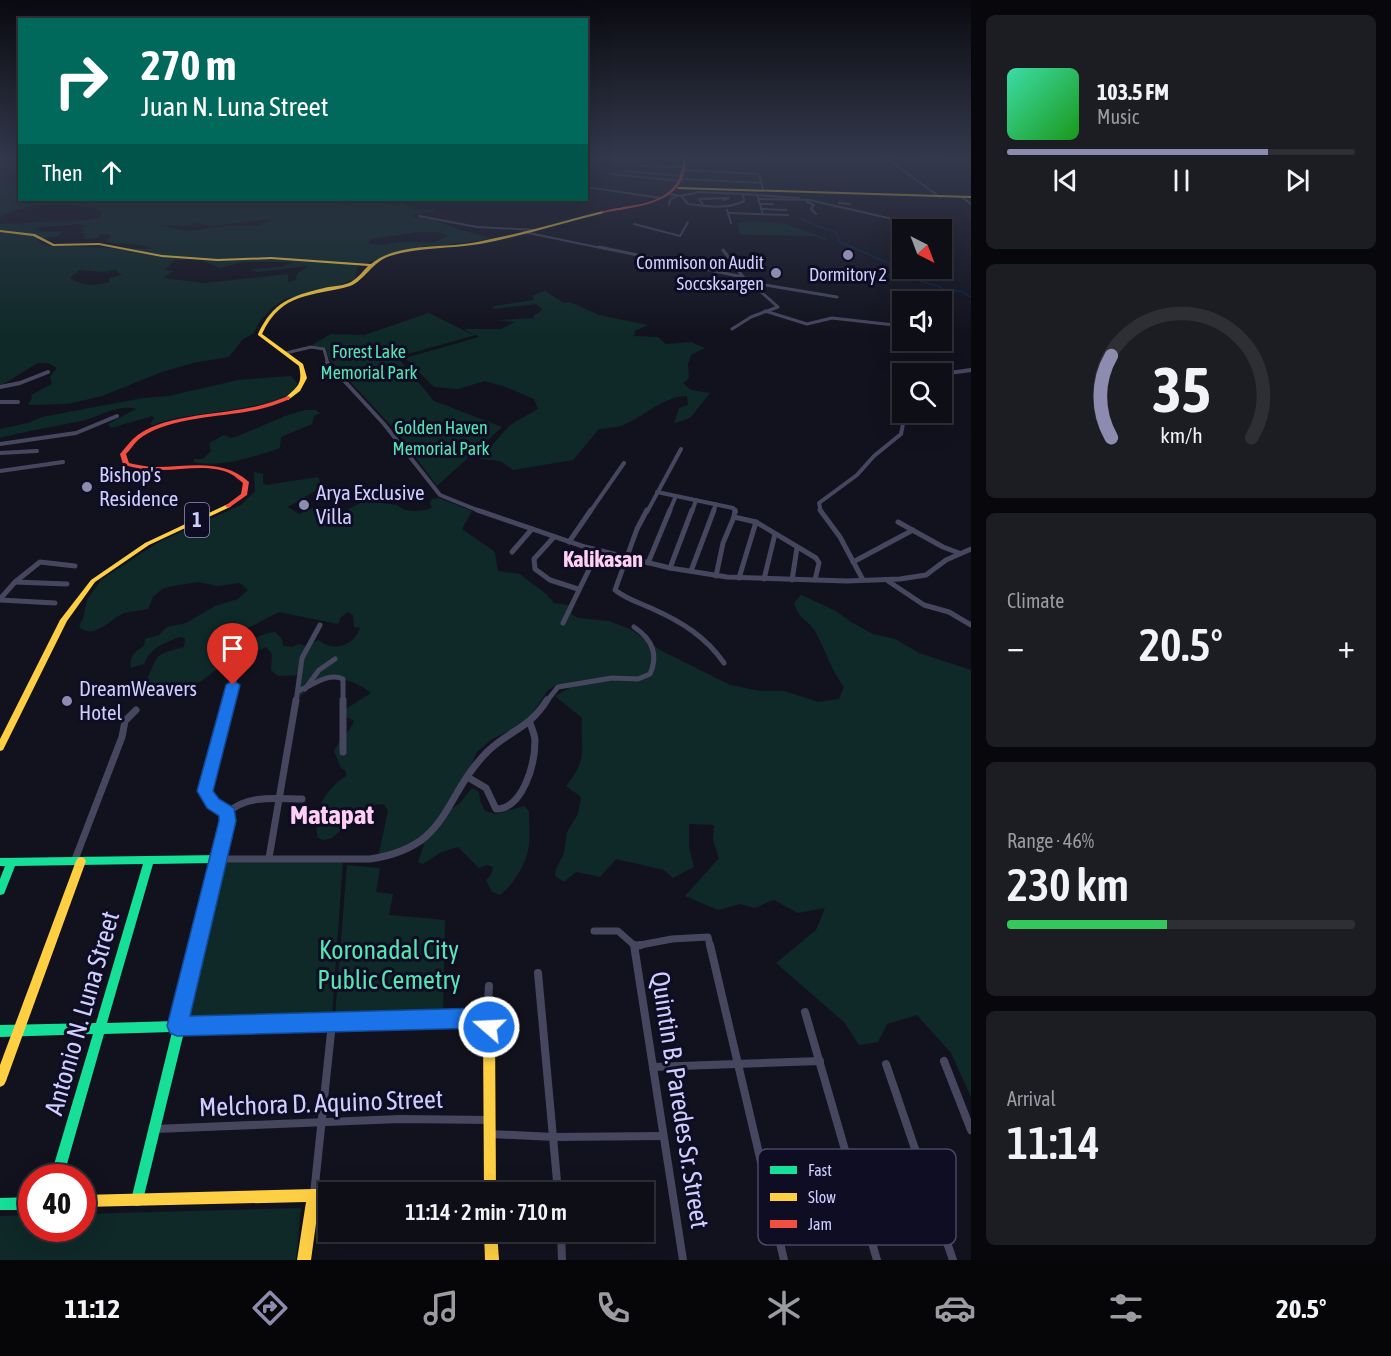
<!DOCTYPE html>
<html lang="en">
<head>
<meta charset="utf-8">
<style>
	body { margin:0; font-family:"Asap Condensed",sans-serif; background:#1c1c23; color:#f1f3f6; height:100vh; display:flex; flex-direction:column; font-size:22px; white-space:nowrap }
	* { box-sizing:border-box; margin:0 }
	p { font-size:20px; color:#9b9ca1 }
	.icon { flex:none; width:33px; height:33px; fill:none; stroke:currentColor; stroke-width:2; stroke-linecap:round; stroke-linejoin:round }
	.map { position:relative; flex:1; overflow:hidden }
	.sheet { display:flex; flex-direction:column; gap:15px; padding:15px; background:#08080c; width:420px }
	.sheet>* { flex:none }
	.hud { position:absolute; left:18px; top:18px; width:570px; height:183px; border-radius:0px; box-shadow:0 6px 24px #0002,0 0 0 2px #2e2e35; background:#00695c; color:#fff; overflow:hidden }
	.needle { width:39px; rotate:138deg }
	.tools { position:absolute; left:892px; top:219px; display:grid; gap:12px }
	.tools a { display:grid; place-items:center; width:60px; height:60px; border-radius:0px; background:#0e0e16; box-shadow:0 6px 24px #0002,0 0 0 2px #2e2e35; font-size:30px }
	.speed { position:absolute; left:18px; top:1164px; display:flex; gap:12px; font-size:30px; font-weight:700; text-align:center }
	.speed>* { display:grid; place-content:center; width:78px; height:78px; border-radius:50%; background:#0e0e16; box-shadow:0 6px 24px #0002,0 0 0 2px #2e2e35; line-height:1 }
	.speed .limit { border:9px solid #d22; background:#fff; color:#111 }
	.pin { position:absolute; display:grid; place-items:center; width:51px; height:51px; color:#fff; margin:-62px -26px; border-radius:50% 50% 50% 0; rotate:-45deg; box-shadow:0 0 6px #0007 }
	.pin .icon { rotate:45deg }
	.me { position:absolute; width:66px; margin:-33px; rotate:289deg; stroke-linejoin:round; filter:drop-shadow(0 0 4px #0008) }
	.turn { display:flex; align-items:center; gap:21px; height:126px; padding:0 24px; font-size:27px }
	.turn .icon { width:78px; height:78px; stroke-width:2.5 }
	.turn b { display:block; font-size:42px; line-height:51px }
	.then { display:flex; align-items:center; height:57px; padding:0 24px; background:#0003; gap:12px; font-size:22px }
	.big { font-size:45px; font-weight:600; line-height:1.1 }
	.sheet .card { flex:1; display:flex; flex-direction:column; justify-content:center; gap:9px; min-width:0; padding:0 21px; border-radius:9px; background:#1c1c23 }
	.sheet .dial { align-items:center; gap:0 }
	.dial svg { height:156px; overflow:visible; fill:none; stroke:#2e2e35; stroke-width:7; stroke-linecap:round; text-anchor:middle }
	.dial text { fill:#f1f3f6; stroke:none }
	.song { display:flex; align-items:center; gap:18px }
	.cover { width:72px; height:72px; border-radius:9px; background:linear-gradient(135deg,hsl(160 70% 55%),hsl(120 70% 35%)) }
	.played { height:6px; border-radius:3px; background:linear-gradient(90deg,#8d8cb0 75%,#2e2e35 75%) }
	.keys { display:flex; justify-content:space-around; direction:ltr }
	.heat { display:flex; justify-content:space-between; align-items:center; font-size:33px; direction:ltr }
	.charge { height:9px; border-radius:4px; background:linear-gradient(90deg,#34c759 46%,#2e2e35 0) }
	.trip { position:absolute; left:318px; top:1182px; width:336px; height:60px; border-radius:0px; background:#0e0e16; box-shadow:0 6px 24px #0002,0 0 0 2px #2e2e35; font-weight:600; line-height:60px; text-align:center }
	.dock { display:flex; height:96px; justify-content:space-around; align-items:center; background:#060609; color:#9b9ca1 }
	.dock .icon { width:42px; height:42px }
	.dock .active { color:#8d8cb0 }
	.dock b { font-size:27px; color:#f1f3f6 }
	main { display:flex; flex:1; min-height:0 }
	.map>svg:first-child { display:block }
	.green { fill:#0f2928; fill-rule:evenodd }
	.lines { fill:none; stroke-linecap:round; stroke-linejoin:round }
	.stream { stroke:#0b2645; stroke-width:1.5 }
	.street-far5 { stroke:#46475f; stroke-width:2 }
	.street-far4 { stroke:#46475f; stroke-width:3 }
	.street-far3 { stroke:#46475f; stroke-width:4 }
	.street-far2 { stroke:#46475f; stroke-width:5 }
	.street-far1 { stroke:#46475f; stroke-width:7 }
	.street { stroke:#46475f; stroke-width:8 }
	.fast { fill:#16e098; fill-rule:evenodd }
	.slow { fill:#ffcf43; fill-rule:evenodd }
	.jam { fill:#f24e42; fill-rule:evenodd }
	.route { fill:#1a73e8; stroke:#114b97; stroke-width:1.5 }
	.poi-dot { fill:#8d8cb0; stroke:#0e0d23; stroke-width:2 }
	.labels { text-anchor:middle; stroke-width:6; stroke-linejoin:round; paint-order:stroke }
	.far-poi-label { font-size:18px; fill:#cfceff; stroke:#0e0d23; text-anchor:end }
	.far-park-label { font-size:18px; fill:#55e5b3; stroke:#0e0d23 }
	.shield { fill:#0e0d23; stroke:#9594bd; stroke-width:1.5 }
	.shield-label { font-size:20px; font-weight:bold; fill:#cfceff }
	.poi-label { font-size:21px; fill:#cfceff; stroke:#0e0d23; text-anchor:start }
	.neighbourhood-label { font-size:22px; font-weight:bold; fill:#ffd0f3; stroke:#0e0d23 }
	.near-park-label { font-size:26px; fill:#55e5b3; stroke:#0e0d23 }
	.near-street-label { font-size:26px; fill:#cfceff; stroke:#0e0d23 }
	.near-neighbourhood-label { font-size:27px; font-weight:bold; fill:#ffd0f3; stroke:#0e0d23 }
	.key { fill:#0e0d23; stroke:#484765; stroke-width:1.5 }
	.key-label { font-size:16px; fill:#cfceff }
</style>
</head>
<body>
<main>
<div class="map">
<svg width="971" height="1260" viewBox="0 0 971 1260">
	<rect width="100%" height="100%" fill="#12121e"/>
	<!-- green -->
	<g class="green">
		<polygon points="0,159 19,159 19,175 0,177"/>
		<path d="M19,177L20,200H327L346,205L361,201L399,205L402,202L416,210L434,209V212L414,214L413,217L430,219L461,230L491,238C462,245 432,244 402,250C387,253 374,264 358,264L355,279L337,286L285,299L272,308L260,321L253,334L243,339L229,357L193,363L162,372L102,396L68,404L28,405L32,398L31,395L52,384L50,376L57,368L48,363H38L0,386V224L82,221L100,218L102,212C72,199 30,202 0,217V180ZM264,220H272L256,226H227L186,231L160,225L188,226L197,223L211,226ZM73,224L86,225V227L79,228L85,230L80,233H86L83,239L98,238L100,234H109L112,236L105,240C119,248 137,240 151,249L49,246L40,243L37,239L59,236L63,231L39,232L40,230L32,229C47,225 59,228 73,224ZM417,232H439L448,236L434,242H400L382,245L368,243L371,239ZM199,259L220,268L244,262H294L281,267L250,269L257,272L308,266L297,274L296,280L288,282V274L204,283L163,278L173,271L165,270L175,260ZM79,270L102,272L115,270L122,275L109,278V282C97,286 81,286 70,278Z"/>
		<polygon points="754,221 787,224 827,239 824,240 814,236 740,235 737,223"/>
		<path d="M545,291L564,303L570,302L599,315L648,325L635,331L634,336L658,337L666,344L691,342L705,348L691,355L688,364L689,378L683,383L691,390L710,393L690,418L674,423L679,408L688,405L687,396C663,396 644,417 623,425C616,428 606,428 599,429L573,460L513,470L500,461L480,459L510,425L538,409L534,399L506,387L485,381L458,389L434,387L405,358L479,337L476,335L397,357L434,401L502,427L437,486L397,432L329,359L326,348L312,345L331,334L364,335L429,313L473,335L464,329H501L515,322L498,320L534,318V315L539,313L542,309L536,304L492,309L494,306L534,300L532,296Z"/>
		<path d="M291,376L297,383C294,412 181,410 154,425L150,424L154,418L152,416L111,428L108,424L136,409C117,403 96,419 77,422C51,427 26,431 0,438V429L28,423L42,417L143,398L169,396L238,380Z"/>
		<path d="M305,410H316L320,413L314,416L312,424L281,437L280,448C253,457 222,468 193,462L194,459H203L211,451L209,443L224,435L231,438L238,436L285,416Z"/>
		<path d="M254,472L263,474V483L267,485L318,477L322,487L288,507L299,514L315,507L336,512L345,511L364,501L397,505C405,513 421,512 432,508L430,503L432,499L439,498L472,511L462,529L491,549L495,553L498,571L520,574C531,584 545,590 554,603L574,606L571,614L578,618L609,621L630,629L660,650L730,685L760,691H784L818,702L839,699L844,687C831,670 826,651 816,633C809,619 800,622 794,603L801,595L836,611L851,622L873,634L895,639L919,653L971,670V1097L951,1053L917,1015L887,1024L878,1042L859,1045L844,1022L776,963L816,930L825,908L798,913L774,900L754,908L740,904L718,910L685,896L719,858L713,840L714,825L689,824V847L694,867L673,878L664,870L616,859L600,877L576,872L564,882L555,876L556,869L564,853L567,832L578,814L581,797L566,786C589,758 580,751 582,718L555,696L570,688L559,684L548,690L526,723L492,739L477,752L451,809L459,804L472,788L479,792L480,800L485,811L496,814L524,806L529,811C529,822 530,834 529,845C527,863 514,884 500,895L492,892L486,880L491,875L493,867L487,865L479,868L458,847L441,852L423,864L418,862L424,845L418,841L382,857L379,853L388,810L383,804L369,805L332,838L324,840L318,838C311,812 325,790 346,776V771L341,768L334,751C339,739 350,733 354,721L344,715V710L371,693C358,682 335,673 317,683C309,687 301,696 295,702L298,675L278,676L271,670L272,654L266,647L249,655L242,663L216,670L200,682L155,696L149,694L148,690L150,685L147,679C160,652 153,656 184,647L185,638L180,637C164,643 151,647 144,664L131,668C129,657 134,652 144,646L145,639L159,635L167,627L186,623L215,606L238,599L248,590L240,583L217,586L198,582L173,586L162,589L153,597L148,609C140,611 132,611 124,613C111,618 93,642 79,626L83,619L87,600L101,580L159,542L241,505L255,491ZM279,612L338,624L341,617L348,612L353,615L354,627L360,628C354,646 333,653 319,640L305,646L299,644L292,647L283,646L282,639L275,632C256,633 224,658 207,653L214,646Z"/>
		<polygon points="343,860 332,1017 187,1018 221,862"/>
		<polygon points="347,865 380,868 376,892 393,894 389,915 445,920 443,1012 335,1016"/>
		<polygon points="301,1208 296,1260 0,1260 0,1216 31,1215 32,1228 82,1228 83,1214"/>
	</g>
	<g class="lines">
		<!-- stream -->
		<g class="stream">
			<polyline points="924,159 971,162"/>
			<polyline points="802,217 805,221 837,233 838,241 911,273 920,281 938,286 945,291 961,291 971,297"/>
		</g>
		<!-- street-far5 -->
		<g class="street-far5">
			<polyline points="887,159 940,197"/>
			<polyline points="640,166 684,167"/>
			<polyline points="684,170 759,174 763,190"/>
			<polyline points="624,171 683,176"/>
			<polyline points="610,174 682,181"/>
			<polyline points="683,179 762,183"/>
			<polyline points="586,187 661,198"/>
			<path d="M699,192L743,194L744,201C727,210 706,206 688,204L681,196Z"/>
			<polyline points="669,194 681,196"/>
			<polyline points="743,194 757,195 763,214"/>
			<polyline points="756,195 799,198"/>
			<polyline points="962,197 971,204"/>
			<polyline points="759,199 809,200 897,220 906,228"/>
			<polyline points="807,202 814,205 811,209 816,214"/>
			<polyline points="839,203 850,204"/>
			<polyline points="761,204 773,204"/>
			<polyline points="669,205 670,200 677,196"/>
			<polyline points="703,205 699,199 729,198 723,200"/>
			<polyline points="761,209 786,210"/>
			<polyline points="727,210 731,223"/>
			<polyline points="728,213 788,215"/>
			<polyline points="419,216 477,227 535,230"/>
			<polyline points="634,224 680,236 688,222"/>
			<polyline points="524,232 606,249"/>
		</g>
		<!-- street-far4 -->
		<g class="street-far4">
			<polyline points="599,247 743,277 723,250"/>
			<polyline points="743,277 753,283 837,297"/>
			<polyline points="765,311 807,324 832,318 903,326"/>
			<polyline points="732,329 751,317 778,307 751,283"/>
			<polyline points="286,353 311,347 324,349 328,364"/>
		</g>
		<!-- street-far3 -->
		<g class="street-far3">
			<polyline points="327,362 384,424 440,495 482,512"/>
			<polyline points="942,374 971,370"/>
			<polyline points="0,387 20,383 48,372"/>
			<polyline points="942,389 945,395 942,399"/>
			<polyline points="0,402 18,402"/>
			<polyline points="0,444 76,433 117,416"/>
			<polyline points="0,453 37,451"/>
			<polyline points="0,471 63,462"/>
			<polyline points="657,492 733,508 736,512"/>
			<polyline points="590,512 624,463"/>
			<polyline points="647,512 681,449"/>
			<polyline points="669,512 676,496"/>
			<polyline points="692,512 696,500"/>
			<polyline points="713,512 716,504"/>
			<polyline points="821,512 819,503 857,475 874,456 901,434 903,424 893,415 903,408"/>
		</g>
		<!-- street-far2 -->
		<g class="street-far2">
			<polyline points="477,510 585,547 670,568 727,577 847,581 900,579 926,575 946,560 971,549"/>
			<path d="M647,510L637,529L615,590C626,599 640,603 653,609C682,622 706,637 724,663"/>
			<polyline points="735,510 734,517 756,522 816,558 819,563 815,580"/>
			<polyline points="820,510 840,537 863,580"/>
			<polyline points="898,522 943,547 959,553"/>
			<polyline points="554,537 534,559 535,569 550,580 578,589"/>
			<polyline points="569,542 591,510"/>
			<polyline points="512,552 532,529"/>
			<polyline points="853,562 913,530"/>
			<polyline points="648,563 670,510"/>
			<polyline points="670,568 692,510"/>
			<polyline points="691,571 714,510"/>
			<polyline points="716,576 723,543 734,517"/>
			<polyline points="739,578 756,522"/>
			<polyline points="764,579 775,534"/>
			<polyline points="792,580 797,548"/>
			<polyline points="888,581 924,605 949,612 971,625"/>
			<polyline points="15,582 67,584"/>
			<polyline points="0,599 15,582 40,562 75,566"/>
			<polyline points="0,600 55,603"/>
			<polyline points="563,623 598,551"/>
			<polyline points="305,689 319,670 335,659"/>
			<path d="M298,691C312,686 328,672 343,679V702"/>
			<polyline points="228,702 239,665"/>
			<polyline points="296,702 302,658 320,625"/>
			<path d="M546,702L558,687L612,678L638,679L650,674C659,654 652,639 634,627"/>
		</g>
		<!-- street-far1 -->
		<g class="street-far1">
			<polyline points="343,700 343,752"/>
			<path d="M469,778L486,788L496,809C523,809 535,764 535,741C535,735 532,729 530,723"/>
			<path d="M228,813L220,859H370C451,847 441,798 488,751C510,730 529,729 547,700"/>
			<polyline points="228,813 213,803 205,791 228,700"/>
			<path d="M228,813C245,794 279,799 302,799"/>
			<polyline points="269,858 296,700"/>
			<polyline points="74,862 122,737 125,721 136,710"/>
			<polyline points="594,931 618,931 635,946"/>
			<polyline points="635,946 672,939 708,937 710,946"/>
		</g>
		<!-- street -->
		<g class="street">
			<polyline points="634,945 683,1260"/>
			<polyline points="710,945 784,1260"/>
			<polyline points="635,946 641,945"/>
			<polyline points="538,973 558,1192"/>
			<polyline points="805,1012 877,1260"/>
			<polyline points="487,1019 489,986"/>
			<polyline points="944,1061 971,1130"/>
			<polyline points="886,1064 953,1260"/>
			<polyline points="653,1067 820,1061"/>
			<polyline points="155,1129 400,1119 490,1120"/>
			<polyline points="490,1134 554,1137 663,1136"/>
			<polyline points="314,1194 332,1023"/>
			<polyline points="561,1232 562,1260"/>
		</g>
		<!-- fast -->
		<g class="fast">
			<path d="M220,855L223,856L225,859L186,1021L280,1019L284,1020L286,1024L284,1028L280,1029L184,1032L143,1200L142,1205L137,1206L132,1205L131,1200L172,1032L104,1034L63,1178H50L93,1034L0,1037V1025L96,1023L143,864L15,866L4,894L0,895V879L5,866H0V858ZM214,863L175,1021L107,1023L153,864Z"/>
			<polygon points="490,1182 495,1183 496,1188 495,1192 371,1192 372,1187 377,1186"/>
			<polygon points="32,1197 32,1210 0,1210 0,1198"/>
		</g>
		<!-- slow -->
		<g class="slow">
			<polygon points="677,187 971,196 971,198 678,189"/>
			<path d="M603,211L604,213C563,223 522,236 480,244C450,249 419,247 390,256C372,262 364,281 350,286C312,297 282,291 262,334L303,364L307,378L300,391L288,400L285,398C298,386 303,384 299,366L258,335V334C273,302 291,296 324,288C332,286 344,286 351,282C358,278 363,271 368,266L271,259L218,261L162,257L99,245L53,246L33,236L0,232V230L35,234L54,244L99,243L162,255L218,259L271,257L371,264C393,246 427,247 455,245C467,244 479,242 491,239C529,232 566,220 603,211Z"/>
			<polygon points="228,504 231,506 230,507 149,545 95,582 67,621 4,748 3,750 0,751 0,739 60,620 91,580 145,543"/>
			<polygon points="81,857 84,858 86,861 6,1081 4,1085 0,1087 0,1065 76,861 78,858"/>
			<polygon points="484,1014 488,1015 495,1027 496,1192 484,1192 483,1028 481,1024 280,1029 276,1028 274,1024 276,1020 280,1019"/>
			<polygon points="314,1189 328,1189 333,1190 333,1192 328,1192 328,1201 319,1202 311,1260 297,1260 306,1202 82,1207 82,1195"/>
			<polygon points="484,1232 497,1232 499,1260 485,1260"/>
		</g>
		<!-- jam -->
		<g class="jam">
			<path d="M684,159H686C685,168 684,178 678,186C663,206 626,208 603,213L601,212C624,204 658,208 675,185C681,178 682,168 684,159Z"/>
			<path d="M288,396L290,397V399C275,405 261,410 245,412C214,417 163,419 138,440C134,444 130,450 126,454L129,463C138,465 147,467 157,467C190,467 222,458 249,482L247,495L230,507L228,508L225,506L241,494L243,483C239,480 235,476 231,474C209,463 180,471 157,470C145,470 135,468 124,465L123,464L120,454L121,453C125,448 129,443 133,439C159,415 215,415 248,408C262,406 275,401 288,396Z"/>
		</g>
	</g>
	<!-- sky -->
	<linearGradient id="sky" x2="0" y2="1"><stop stop-color="#0a0a10"/><stop offset="0.47" stop-color="#33394c"/><stop offset="1" stop-color="#33394c" stop-opacity="0"/></linearGradient>
	<rect width="971" height="335" fill="url(#sky)"/>
	<!-- route -->
	<polygon class="route" points="233,680 240,685 213,791 219,799 234,808 236,821 190,1016 481,1008 494,1014 499,1027 496,1034 489,1037 482,1034 479,1028 177,1036 170,1033 167,1026 219,821 219,816 207,808 197,791 226,685"/>
	<!-- markers -->
	<g class="poi-dot">
		<circle cx="848" cy="255" r="6"/>
		<circle cx="776" cy="273" r="6"/>
		<circle cx="87" cy="487" r="6"/>
		<circle cx="304" cy="505" r="6"/>
		<circle cx="67" cy="701" r="6"/>
	</g>
	<g class="labels">
		<!-- far-poi labels -->
		<g class="far-poi-label">
			<text x="764" y="269">Commison on Audit<tspan x="764" dy="21">Soccsksargen</tspan></text>
			<text x="848" y="281" text-anchor="middle">Dormitory 2</text>
		</g>
		<!-- far-park labels -->
		<g class="far-park-label">
			<text x="369" y="358">Forest Lake<tspan x="369" dy="21">Memorial Park</tspan></text>
			<text x="441" y="434">Golden Haven<tspan x="441" dy="21">Memorial Park</tspan></text>
		</g>
		<!-- shield labels -->
		<rect class="shield" x="185" y="503" width="24" height="34" rx="4.5"/>
		<g class="shield-label">
			<text x="197" y="527">1</text>
		</g>
		<!-- poi labels -->
		<g class="poi-label">
			<text x="99" y="482">Bishop's<tspan x="99" dy="24">Residence</tspan></text>
			<text x="316" y="500">Arya Exclusive<tspan x="316" dy="24">Villa</tspan></text>
			<text x="79" y="696">DreamWeavers<tspan x="79" dy="24">Hotel</tspan></text>
		</g>
		<!-- neighbourhood labels -->
		<g class="neighbourhood-label">
			<text x="603" y="567">Kalikasan</text>
		</g>
		<!-- near-park labels -->
		<g class="near-park-label">
			<text x="389" y="959">Koronadal City<tspan x="389" dy="30">Public Cemetry</tspan></text>
		</g>
		<!-- near-street labels -->
		<g class="near-street-label">
			<text transform="translate(82 1013) rotate(-74)" y="9">Antonio N. Luna Street</text>
			<text transform="translate(680 1100) rotate(81)" y="9">Quintin B. Paredes Sr. Street</text>
			<text transform="translate(321 1103) rotate(-2)" y="9">Melchora D. Aquino Street</text>
		</g>
		<!-- near-neighbourhood labels -->
		<g class="near-neighbourhood-label">
			<text x="332" y="824">Matapat</text>
		</g>
	</g>
	<!-- legend -->
	<rect x="758" y="1149" width="198" height="96" rx="9" class="key"/>
	<rect x="770" y="1166" width="27" height="8" fill="#16e098"/>
	<rect x="770" y="1193" width="27" height="8" fill="#ffcf43"/>
	<rect x="770" y="1220" width="27" height="8" fill="#f24e42"/>
	<g class="key-label">
		<text x="808" y="1176">Fast</text>
		<text x="808" y="1203">Slow</text>
		<text x="808" y="1230">Jam</text>
	</g>
</svg>
<div class="tools">
<a><svg class="needle" viewBox="-14 -14 28 28"><path d="M0-13l5 13h-10z" fill="#e53935"/><path d="M0 13l5-13h-10z" fill="#9b9ca1"/></svg></a>
<a><svg class="icon" aria-label="sound" viewBox="0 0 24 24"><path d="M4 9h4l5-4v14l-5-4H4zM17 9q2 3 0 6"/></svg></a>
<a><svg class="icon" aria-label="search" viewBox="0 0 24 24"><circle cx="10" cy="10" r="6"/><path d="M15 15l6 6"/></svg></a>
</div>
<div class="speed"><div class="limit">40</div></div>
<div class="pin" style="left:233px;top:685px;background:#d93025"><svg class="icon" aria-label="arrive" viewBox="0 0 24 24"><path d="M6 21V4h12l-3 4 3 4H6"/></svg></div>
<svg class="me" style="left:489px;top:1027px" viewBox="-20 -20 40 40"><circle r="17" fill="#1a73e8" stroke="#fff" stroke-width="3"/><path d="M0-11L8 9 0 5-8 9z" fill="#fff"/></svg>
<div class="trip">11:14 · 2 min · 710 m</div>
<div class="hud">
<div class="turn"><svg class="icon" aria-label="right" viewBox="0 0 24 24"><path d="M7 20v-9h11M14 6l5 5-5 5"/></svg><div><b>270 m</b>Juan N. Luna Street</div></div>
<div class="then">Then<svg class="icon" aria-label="ahead" viewBox="0 0 24 24"><path d="M12 20V5M6 11l6-6 6 6"/></svg></div>
</div>
</div>
<section class="sheet">
<div class="card">
<div class="song"><i class="cover"></i><div><b>103.5 FM</b><p>Music</p></div></div>
<div class="played"></div>
<div class="keys"><svg class="icon" aria-label="previous" viewBox="0 0 24 24"><path d="M18 5L8 12l10 7zM5 5v14"/></svg><svg class="icon" aria-label="pause" viewBox="0 0 24 24"><path d="M8 5v14M16 5v14"/></svg><svg class="icon" aria-label="next" viewBox="0 0 24 24"><path d="M6 5l10 7-10 7zM19 5v14"/></svg></div>
</div>
<div class="card dial"><svg viewBox="0 0 100 80">
<path d="M14 69A42 42 0 1 1 86 69"/>
<path d="M14 69A42 42 0 0 1 14 27" stroke="#8d8cb0"/>
<text x="50" y="56" font-size="32" font-weight="700">35</text>
<text x="50" y="72" font-size="11">km/h</text>
</svg></div>
<div class="card"><p>Climate</p>
<div class="heat"><a>−</a><b class="big">20.5°</b><a>+</a></div>
</div>
<div class="card"><p>Range · 46%</p><b class="big">230 km</b><div class="charge"></div></div>
<div class="card"><p>Arrival</p><b class="big">11:14</b></div>
</section>
</main>
<nav class="dock">
<b>11:12</b>
<svg class="icon active" aria-label="directions" viewBox="0 0 24 24"><path d="M12 3l9 9-9 9-9-9zM9 14v-3h6M13 9l2 2-2 2"/></svg>
<svg class="icon" aria-label="music" viewBox="0 0 24 24"><path d="M9 18V5l10-2v13"/><circle cx="6" cy="18" r="3"/><circle cx="16" cy="16" r="3"/></svg>
<svg class="icon" aria-label="phone" viewBox="0 0 24 24"><path d="M5 4h4l2 5-3 2q2 4 5 5l2-3 5 2v4C11 20 4 13 5 4z"/></svg>
<svg class="icon" aria-label="climate" viewBox="0 0 24 24"><path d="M12 3v18M4 7l16 10M4 17L20 7"/></svg>
<svg class="icon" aria-label="car" viewBox="0 0 24 24"><path d="M5 17H2v-5l4-1 3-4h7l3 4 3 1v5h-3M9 17h6M6 11h13"/><circle cx="7" cy="17" r="2"/><circle cx="17" cy="17" r="2"/></svg>
<svg class="icon" aria-label="filters" viewBox="0 0 24 24"><path d="M4 7h16M4 17h16"/><circle cx="9" cy="7" r="2"/><circle cx="15" cy="17" r="2"/></svg>
<b>20.5°</b>
</nav>
</body>
</html>
